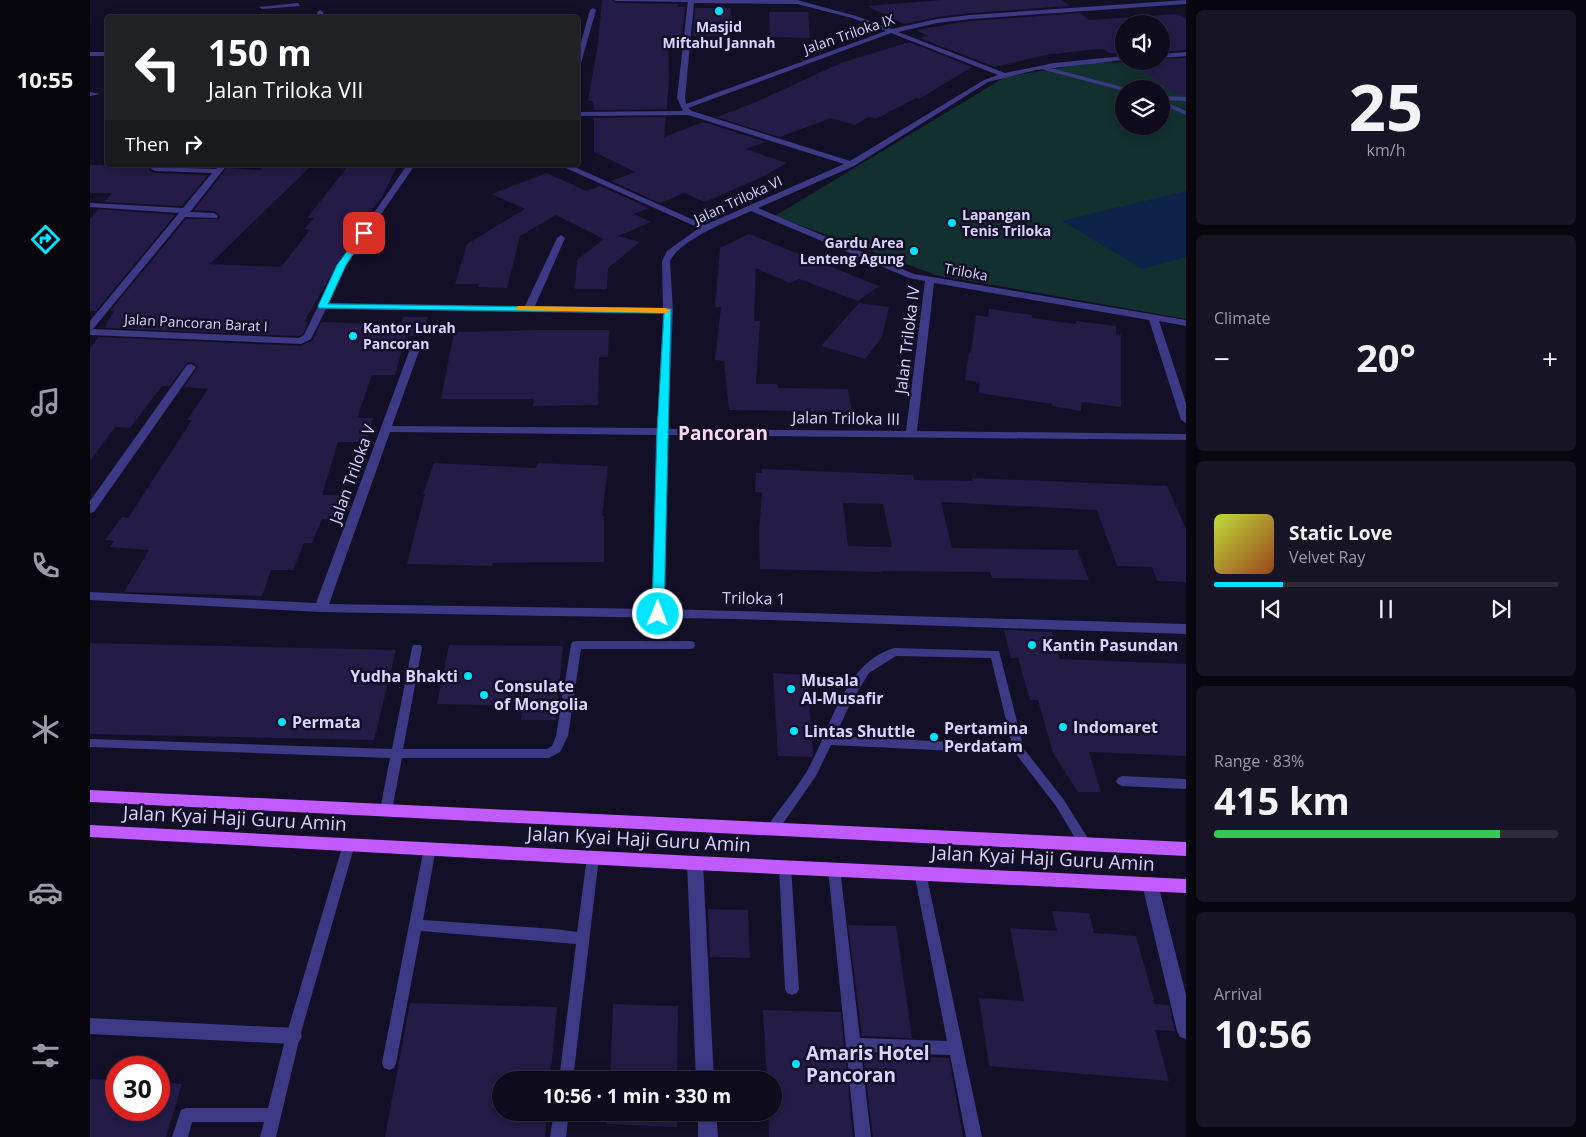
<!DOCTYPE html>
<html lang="en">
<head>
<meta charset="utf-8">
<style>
	body { margin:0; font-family:"Open Sans",sans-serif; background:#171425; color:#f1f3f6; height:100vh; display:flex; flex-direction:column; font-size:19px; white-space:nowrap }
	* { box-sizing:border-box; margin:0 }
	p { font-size:16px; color:#9b9ba3 }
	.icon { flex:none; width:28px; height:28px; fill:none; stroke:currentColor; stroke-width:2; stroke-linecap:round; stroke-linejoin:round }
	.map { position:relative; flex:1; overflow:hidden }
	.side { display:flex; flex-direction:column; gap:10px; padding:10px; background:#08060f; width:400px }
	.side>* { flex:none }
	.guide { position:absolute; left:15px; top:15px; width:475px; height:152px; border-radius:5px; box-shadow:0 2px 12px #0003,0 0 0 1px #2e2b3b; background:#202124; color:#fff; overflow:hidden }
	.tools { position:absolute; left:1025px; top:15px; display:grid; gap:10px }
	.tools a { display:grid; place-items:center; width:55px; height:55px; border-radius:50%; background:#0e0b1c; box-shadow:0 2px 12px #0003,0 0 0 1px #2e2b3b; font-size:25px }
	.speed { position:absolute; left:15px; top:1056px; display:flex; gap:10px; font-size:25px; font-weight:700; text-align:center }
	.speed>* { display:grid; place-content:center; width:65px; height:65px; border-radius:50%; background:#0e0b1c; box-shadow:0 2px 12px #0003,0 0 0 1px #2e2b3b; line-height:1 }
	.speed .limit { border:8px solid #d22; background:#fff; color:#111 }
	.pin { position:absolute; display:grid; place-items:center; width:42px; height:42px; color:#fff; margin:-21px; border-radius:10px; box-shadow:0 2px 8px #0006 }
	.me { position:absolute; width:55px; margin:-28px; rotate:1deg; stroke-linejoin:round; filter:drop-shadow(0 0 4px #0008) }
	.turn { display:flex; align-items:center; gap:18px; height:105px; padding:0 20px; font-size:22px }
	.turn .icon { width:65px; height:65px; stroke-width:2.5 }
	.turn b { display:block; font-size:35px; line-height:42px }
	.then { display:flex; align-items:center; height:48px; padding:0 20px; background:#0003; gap:10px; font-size:19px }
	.big { font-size:38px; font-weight:700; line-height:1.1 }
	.side .widget { flex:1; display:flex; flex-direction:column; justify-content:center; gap:8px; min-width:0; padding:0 18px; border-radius:8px; background:#171425 }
	.side .dial { align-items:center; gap:0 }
	.dial b { font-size:65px; line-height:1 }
	.song { display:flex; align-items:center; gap:15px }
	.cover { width:60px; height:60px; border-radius:8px; background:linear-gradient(135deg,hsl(70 70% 55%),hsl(20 70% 35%)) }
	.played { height:5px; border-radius:2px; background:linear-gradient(90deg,#00e5ff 20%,#2e2b3b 20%) }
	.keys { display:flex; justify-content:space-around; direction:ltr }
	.heat { display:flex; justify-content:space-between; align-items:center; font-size:28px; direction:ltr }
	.charge { height:8px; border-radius:4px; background:linear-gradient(90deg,#34c759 83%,#2e2b3b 0) }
	.trip { position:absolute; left:402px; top:1071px; width:290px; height:50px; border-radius:25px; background:#0e0b1c; box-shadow:0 2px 12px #0003,0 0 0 1px #2e2b3b; font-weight:700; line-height:50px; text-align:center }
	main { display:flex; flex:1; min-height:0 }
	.menu { display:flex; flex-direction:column; width:90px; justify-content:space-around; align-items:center; background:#06040b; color:#9b9ba3 }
	.menu .icon { width:35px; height:35px }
	.menu .current { color:#00e5ff }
	.menu b { font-size:22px; color:#f1f3f6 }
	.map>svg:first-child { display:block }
	.green { fill:#12302f; fill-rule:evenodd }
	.water { fill:#0c2248 }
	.building { fill:#241b47; fill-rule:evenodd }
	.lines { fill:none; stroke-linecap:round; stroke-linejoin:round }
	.service { fill:#3d3a85; fill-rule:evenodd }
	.minor { fill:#3d3a85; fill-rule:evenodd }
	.primary { fill:#c25bff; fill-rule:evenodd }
	.route { fill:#00e5ff; stroke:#0095a6 }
	.slow { fill:#f59e0b }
	.poi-dot { fill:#00e5ff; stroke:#130f26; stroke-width:2 }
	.labels { text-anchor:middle; stroke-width:5; stroke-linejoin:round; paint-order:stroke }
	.far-poi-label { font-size:14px; font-weight:bold; fill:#d9d4ff; stroke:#130f26; text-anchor:start }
	.far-street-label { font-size:14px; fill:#d9d4ff; stroke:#130f26 }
	.street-label { font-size:16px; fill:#d9d4ff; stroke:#130f26 }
	.poi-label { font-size:16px; font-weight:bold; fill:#d9d4ff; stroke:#130f26; text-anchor:start }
	.quarter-label { font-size:19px; font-weight:bold; fill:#ffd6f0; stroke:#130f26 }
	.near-street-label { font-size:19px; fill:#d9d4ff; stroke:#130f26 }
	.near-poi-label { font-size:19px; font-weight:bold; fill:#d9d4ff; stroke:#130f26; text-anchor:start }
</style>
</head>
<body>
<main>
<nav class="menu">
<b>10:55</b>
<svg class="icon current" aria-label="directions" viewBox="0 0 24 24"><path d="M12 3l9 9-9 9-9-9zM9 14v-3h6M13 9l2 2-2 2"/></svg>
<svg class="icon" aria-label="music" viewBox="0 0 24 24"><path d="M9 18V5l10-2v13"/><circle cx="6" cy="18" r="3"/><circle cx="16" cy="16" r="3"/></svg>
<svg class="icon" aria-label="phone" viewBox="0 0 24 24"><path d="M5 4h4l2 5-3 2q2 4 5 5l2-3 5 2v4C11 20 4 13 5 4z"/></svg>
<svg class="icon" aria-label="climate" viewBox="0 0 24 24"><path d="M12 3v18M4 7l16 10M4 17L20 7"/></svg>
<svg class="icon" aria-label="car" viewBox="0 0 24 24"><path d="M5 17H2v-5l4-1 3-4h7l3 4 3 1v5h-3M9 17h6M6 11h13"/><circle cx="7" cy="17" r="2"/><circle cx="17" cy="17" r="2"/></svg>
<svg class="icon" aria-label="filters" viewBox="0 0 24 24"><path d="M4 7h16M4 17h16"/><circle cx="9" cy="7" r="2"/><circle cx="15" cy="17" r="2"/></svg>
</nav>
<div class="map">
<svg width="1096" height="1137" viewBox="0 0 1096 1137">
	<rect width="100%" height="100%" fill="#130f26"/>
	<!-- green -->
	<path class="green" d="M1096,58V319L846,275L685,216L915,77L998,63L1071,61V59ZM1034,89H1071V126H1034Z"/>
	<!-- water -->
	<polygon class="water" points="1096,191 1096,257 1052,269 972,221"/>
	<!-- building -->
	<g class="building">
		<polygon points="512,0 522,0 526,3 588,4 587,7 595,7 592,35 588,35 587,42 578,42 579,78 577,109 504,110 503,101 498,101 508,43"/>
		<polygon points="851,0 971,0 980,6 880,13 847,17 814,24 777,6"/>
		<polygon points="605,8 641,8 640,36 603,36"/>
		<polygon points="679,12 718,12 720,38 680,37"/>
		<polygon points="990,13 999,20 1088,14 1096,19 1096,50 1071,52 1071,24 1034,24 1034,54 1019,53 1013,49 999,50 955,55 905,67 830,38 838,36 826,30 880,21"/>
		<polygon points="819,42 882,67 829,99 826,98 786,119 779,117 765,125 741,118 690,137 626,117 664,103 751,63"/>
		<polygon points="1096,58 1096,95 1087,95 1039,61 1071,61"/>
		<polygon points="576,117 574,137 613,122 676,142 655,149 697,163 670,178 615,202 594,193 570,203 521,181 545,172 504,152 504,118"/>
		<polygon points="0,165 111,165 110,167 62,165 59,170 65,173 118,175 92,206 14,202 22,193 0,193"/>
		<polygon points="174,165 222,165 120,264 191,267 220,230 214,229 224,218 217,218 259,165 308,165 292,197 254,243 260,243 214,322 218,322 213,334 209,336 14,328 24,311 20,311 96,219 129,219 130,216 124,211 104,210 137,168 170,170"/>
		<polygon points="457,173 496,191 510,186 559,208 544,214 561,222 528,236 550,242 518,268 517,289 485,289 487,260 514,239 466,215 430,236 417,288 388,287 389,284 365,284 377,244 435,209 401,194"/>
		<polygon points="8,209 85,215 6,311 0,311 0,219"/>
		<polygon points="659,234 789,286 768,301 709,279 700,283 666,268 664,321 670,321 666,384 688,384 688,388 758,389 762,412 639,410 634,361 625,360 631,307 625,307 630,248"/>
		<polygon points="769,303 799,307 792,337 775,359 731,346"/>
		<polygon points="899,309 942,315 942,318 986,324 986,321 1026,326 1026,334 1031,335 1031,407 992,402 991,411 962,406 962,404 889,393 890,382 875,380 879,352 881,353 886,315 898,317"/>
		<polygon points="313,317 338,317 332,336 316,336 305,375 282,375 267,418 283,418 276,442 248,442 232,495 254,495 249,519 232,519 222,543 214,543 203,570 181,570 172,596 34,592 59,550 20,547 24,541 15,540 32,517 38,518 102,420 97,420 118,389 94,387 108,367 102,362 97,363 80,386 72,386 40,428 25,427 0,461 0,349 8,337 211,346 223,340 231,322 311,325"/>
		<polygon points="449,330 519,330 518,357 509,357 508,405 443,406 444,399 351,399 364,332"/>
		<polygon points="344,463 446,468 448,463 518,466 512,516 514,516 514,562 403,563 402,566 317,564 335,494 333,494"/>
		<path d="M672,469L823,475L824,480L883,481L882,478L1077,486L1096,529V582L1067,581L1062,567L1027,566L1007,510L851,502L862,548L987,550L999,580L902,578L900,572L791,571L792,572L670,569L669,531L672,493L665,492L666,473H672ZM753,503L793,504L802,547L758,546Z"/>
		<polygon points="914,630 962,632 970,659 1096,664 1096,756 999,752 1011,792 988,792 963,753 948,700 940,700 928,658 921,658"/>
		<polygon points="0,643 306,650 284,740 0,734"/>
		<polygon points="359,645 473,646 466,720 431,720 433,706 347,704"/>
		<polygon points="683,673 717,675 723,755 722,757 688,756"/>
		<polygon points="618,909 658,910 660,958 620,957"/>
		<polygon points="962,911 999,913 1004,933 1046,936 1065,1004 1079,1005 1085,1031 1065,1030 1079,1081 899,1066 889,998 934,1001 920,928 967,931"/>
		<polygon points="758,925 806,926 822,1038 772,1036"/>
		<polygon points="320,1003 467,1007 460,1080 411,1080 411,1112 457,1112 455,1137 295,1137"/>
		<polygon points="523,1004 588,1006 587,1080 520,1080"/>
		<polygon points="673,1010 751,1012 763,1137 679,1137 678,1112 684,1112 684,1080 677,1080"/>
		<polygon points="773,1054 859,1058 873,1137 783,1137"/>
		<polygon points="0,1079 26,1080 26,1110 69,1110 69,1082 92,1084 76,1137 0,1137"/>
		<polygon points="518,1112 587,1112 587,1127 517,1124"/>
	</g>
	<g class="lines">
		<!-- service -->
		<g class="service">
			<polygon points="524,0 603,0 603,1 601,2 526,1"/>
			<polygon points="953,66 1036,88 1037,89 1034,89 1034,91 951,69 951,67"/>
			<polygon points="1071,96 1096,97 1096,101 1071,100"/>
			<polygon points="1071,100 1096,111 1096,115 1071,104"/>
			<polygon points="486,641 600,641 604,642 605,645 604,648 600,649 491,649 478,736 470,752 459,758 312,758 302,810 300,813 296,815 292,813 290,810 300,758 0,747 0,739 302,749 322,648 323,645 331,645 332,648 313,749 457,749 462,746 466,736 481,645 482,642"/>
			<path d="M804,648L909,651L934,749L974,800L999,840L1001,844L999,848L995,849L991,848L966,806L926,754L741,745L726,776L687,832L683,833L679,832L677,828L679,824C691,807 706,789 717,771C741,730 753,663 804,648ZM806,656L901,658L922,745L745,736L761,702L779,673Z"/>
			<polygon points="1032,776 1096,779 1096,789 1032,786 1028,784 1026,781 1028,778"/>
			<polygon points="259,839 263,840 265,844 210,1036 186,1137 170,1137 174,1122 102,1122 98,1137 82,1137 91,1110 96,1108 178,1108 196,1036 253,844 255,840"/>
			<polygon points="340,843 344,844 346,848 333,920 465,929 487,932 497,857 499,853 503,852 507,853 509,857 483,1080 469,1080 486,944 331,931 306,1063 304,1068 299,1070 294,1068 292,1063 334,848 336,844"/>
			<polygon points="695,862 700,863 701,867 709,989 707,993 702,995 697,993 695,989 689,867 690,863"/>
			<polygon points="744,864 749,865 750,869 770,1038 857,1041 824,872 825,868 830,867 835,868 892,1137 876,1137 860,1055 771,1052 781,1137 765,1137 738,869 739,865"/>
			<polygon points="464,1112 479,1112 476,1137 460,1137"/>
		</g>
		<!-- minor -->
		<g class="minor">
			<path d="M598,0H707L766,16L802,29L847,19L880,15L1096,0V4L880,19L847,23L808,32L915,73L964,63L1034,56V60L946,70L898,82L764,166L668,208L824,274L1096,320V326L1069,321L1096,403V423L1091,420L1059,320L844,283L827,431L1096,434V440L577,435L575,609L1096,624V634L647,619L231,612L0,600V592L226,603L320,349L324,348L329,351L302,426L567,428L573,314L236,309L221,339L211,344L0,335V321L89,213L0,207V203L93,208L122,173L65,171L61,169L62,167L126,169L129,165H137L100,212L124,213L128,216L127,218L95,217L3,329L209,338L214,335L248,265L317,165H325L256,265L239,303L435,306L467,238L471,235L475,238L445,306L573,308L572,261L577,251L609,228L469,165H480L615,225L754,164L598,115L488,116V112L593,111L587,98ZM604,3L707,4L762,18L796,31L596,104L595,98ZM801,33L908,75L894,80L760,161L602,111L598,108ZM661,211L819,278L835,281L816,431L578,429L583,311L580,261C591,239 639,221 661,211ZM300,432L566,435L562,609L239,604Z"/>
			<polygon points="208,3 210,6 172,9 169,7"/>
			<polygon points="503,8 506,10 491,63 488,65 488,53 500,10"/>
			<polygon points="230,10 233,12 235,18 229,18 227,12"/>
			<rect x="0" y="52" width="18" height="4"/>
			<polygon points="1096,52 1096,56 1071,58 1071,54"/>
			<polygon points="0,92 10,94 0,96"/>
			<polygon points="101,364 106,367 4,512 0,513 0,501 97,365"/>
			<polygon points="605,856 611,858 613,863 624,1080 606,1080 597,863 599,858"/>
			<polygon points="1060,877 1066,879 1068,884 1096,995 1096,1039 1090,1037 1087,1031 1052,884 1054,879"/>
			<polygon points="0,1018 203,1028 209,1030 212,1036 209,1042 203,1044 0,1034"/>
			<polygon points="608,1112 626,1112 628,1137 608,1137"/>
		</g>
		<!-- primary -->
		<g class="primary">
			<polygon points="0,790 1096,842 1096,856 0,802"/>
			<polygon points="0,825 605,856 1096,879 1096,893 605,870 0,837"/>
		</g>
	</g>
	<!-- route -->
	<polygon class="route" points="271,232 277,233 256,265 238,304 581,309 574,614 572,617 564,617 562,614 567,432 574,313 229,308 228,306 247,265"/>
	<!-- slow -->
	<polygon class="slow" points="429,306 576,308 580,311 576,313 426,310 426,307"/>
	<!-- markers -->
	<g class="poi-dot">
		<circle cx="629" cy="11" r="5"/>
		<circle cx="862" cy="223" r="5"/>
		<circle cx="824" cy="251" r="5"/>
		<circle cx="263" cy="336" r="5"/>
		<circle cx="942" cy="645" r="5"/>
		<circle cx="378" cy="676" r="5"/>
		<circle cx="701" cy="689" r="5"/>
		<circle cx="394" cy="695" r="5"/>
		<circle cx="192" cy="722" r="5"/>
		<circle cx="973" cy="727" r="5"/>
		<circle cx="704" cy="731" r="5"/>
		<circle cx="844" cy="737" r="5"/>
		<circle cx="706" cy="1064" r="5"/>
	</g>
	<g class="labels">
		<!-- far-poi labels -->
		<g class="far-poi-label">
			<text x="629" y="32" text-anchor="middle">Masjid<tspan x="629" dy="16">Miftahul Jannah</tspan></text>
			<text x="872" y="220">Lapangan<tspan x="872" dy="16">Tenis Triloka</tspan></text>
			<text x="814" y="248" text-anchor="end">Gardu Area<tspan x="814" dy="16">Lenteng Agung</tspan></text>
			<text x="273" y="333">Kantor Lurah<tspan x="273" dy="16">Pancoran</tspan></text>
		</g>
		<!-- far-street labels -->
		<g class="far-street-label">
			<text transform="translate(759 34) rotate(-19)" y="5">Jalan Triloka IX</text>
			<text transform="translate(648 200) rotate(-25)" y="5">Jalan Triloka VI</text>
			<text transform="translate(876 272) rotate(10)" y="5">Triloka</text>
			<text transform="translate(106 323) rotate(3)" y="5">Jalan Pancoran Barat I</text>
		</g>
		<!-- street labels -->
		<g class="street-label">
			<text transform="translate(817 340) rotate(-83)" y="6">Jalan Triloka IV</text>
			<text transform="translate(756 418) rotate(1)" y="6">Jalan Triloka III</text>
			<text transform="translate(262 474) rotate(-70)" y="6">Jalan Triloka V</text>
			<text transform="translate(664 598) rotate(1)" y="6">Triloka 1</text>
		</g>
		<!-- poi labels -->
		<g class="poi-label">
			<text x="952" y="651">Kantin Pasundan</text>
			<text x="368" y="682" text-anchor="end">Yudha Bhakti</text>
			<text x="711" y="686">Musala<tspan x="711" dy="18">Al-Musafir</tspan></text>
			<text x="404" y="692">Consulate<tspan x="404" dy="18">of Mongolia</tspan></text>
			<text x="202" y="728">Permata</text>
			<text x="983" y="733">Indomaret</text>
			<text x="854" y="734">Pertamina<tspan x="854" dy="18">Perdatam</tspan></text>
			<text x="714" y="737">Lintas Shuttle</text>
		</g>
		<!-- quarter labels -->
		<g class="quarter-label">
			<text x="633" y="440">Pancoran</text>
		</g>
		<!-- near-street labels -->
		<g class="near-street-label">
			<text transform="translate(145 818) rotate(3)" y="7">Jalan Kyai Haji Guru Amin</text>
			<text transform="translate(549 839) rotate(3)" y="7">Jalan Kyai Haji Guru Amin</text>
			<text transform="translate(953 858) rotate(3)" y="7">Jalan Kyai Haji Guru Amin</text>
		</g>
		<!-- near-poi labels -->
		<g class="near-poi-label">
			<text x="716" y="1060">Amaris Hotel<tspan x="716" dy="22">Pancoran</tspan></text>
		</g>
	</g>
</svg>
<div class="tools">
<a><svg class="icon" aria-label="sound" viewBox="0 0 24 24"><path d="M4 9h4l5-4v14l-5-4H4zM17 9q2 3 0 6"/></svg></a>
<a><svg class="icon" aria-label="layers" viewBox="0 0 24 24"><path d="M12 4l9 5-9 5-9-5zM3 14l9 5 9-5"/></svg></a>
</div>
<div class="speed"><div class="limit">30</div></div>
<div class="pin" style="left:274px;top:233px;background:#d93025"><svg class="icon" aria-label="arrive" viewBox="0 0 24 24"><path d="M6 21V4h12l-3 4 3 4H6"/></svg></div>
<svg class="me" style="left:568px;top:614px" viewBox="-20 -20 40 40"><circle r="17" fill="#00e5ff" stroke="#fff" stroke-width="3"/><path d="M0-11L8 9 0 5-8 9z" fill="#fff"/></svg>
<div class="trip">10:56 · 1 min · 330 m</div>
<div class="guide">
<div class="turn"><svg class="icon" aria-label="left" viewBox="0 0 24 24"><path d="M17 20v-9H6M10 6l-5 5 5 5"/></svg><div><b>150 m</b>Jalan Triloka VII</div></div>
<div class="then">Then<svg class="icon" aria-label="right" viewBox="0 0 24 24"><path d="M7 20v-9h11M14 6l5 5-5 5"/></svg></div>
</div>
</div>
<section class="side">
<div class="widget dial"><b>25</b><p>km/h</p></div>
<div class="widget"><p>Climate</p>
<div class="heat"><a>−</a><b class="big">20°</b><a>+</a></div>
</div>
<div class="widget">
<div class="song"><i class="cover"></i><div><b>Static Love</b><p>Velvet Ray</p></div></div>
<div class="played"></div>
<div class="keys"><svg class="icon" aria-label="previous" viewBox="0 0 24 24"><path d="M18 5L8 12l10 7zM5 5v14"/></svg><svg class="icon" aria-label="pause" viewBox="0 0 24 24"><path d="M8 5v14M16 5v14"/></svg><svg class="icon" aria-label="next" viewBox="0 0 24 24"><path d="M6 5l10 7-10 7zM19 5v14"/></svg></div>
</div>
<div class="widget"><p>Range · 83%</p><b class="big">415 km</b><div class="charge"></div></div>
<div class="widget"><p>Arrival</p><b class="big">10:56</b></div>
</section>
</main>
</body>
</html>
